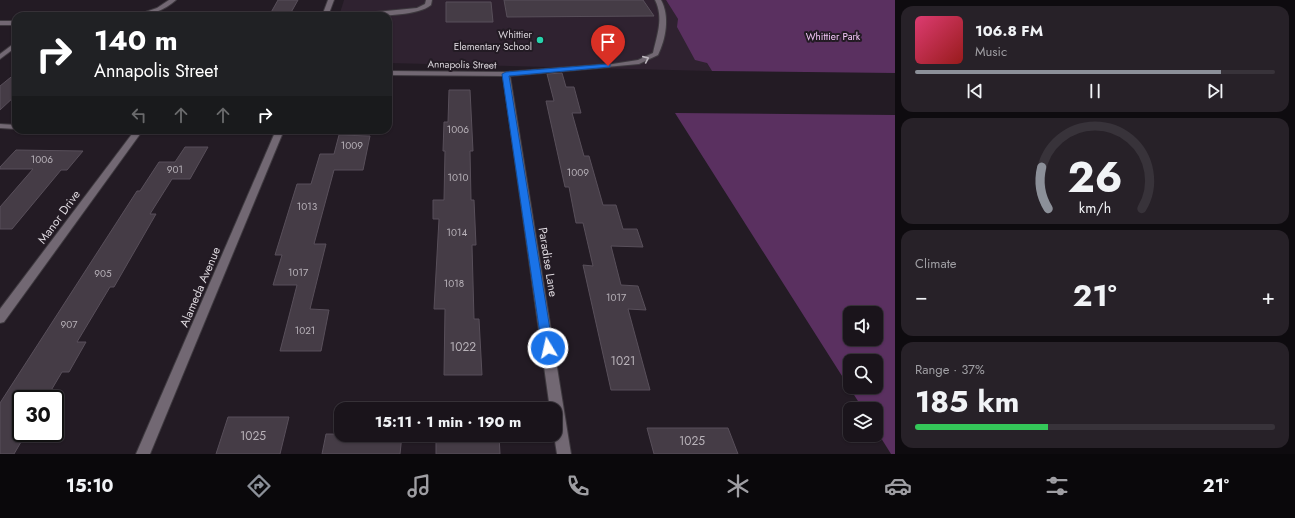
<!DOCTYPE html>
<html lang="en">
<head>
<meta charset="utf-8">
<style>
	body { margin:0; font-family:Jost,sans-serif; background:#272128; color:#f1f3f6; height:100vh; display:flex; flex-direction:column; font-size:15px; white-space:nowrap }
	* { box-sizing:border-box; margin:0 }
	p { font-size:13px; color:#9f9ea3 }
	.icon { flex:none; width:22px; height:22px; fill:none; stroke:currentColor; stroke-width:2; stroke-linecap:round; stroke-linejoin:round }
	.map { position:relative; flex:1; overflow:hidden }
	.drawer { display:flex; flex-direction:column; gap:6px; padding:6px; background:#0e0b0f; width:400px }
	.drawer>* { flex:none }
	.guide { position:absolute; left:12px; top:12px; width:380px; height:122px; border-radius:12px; box-shadow:0 1px 3px #0004,0 0 0 1px #38333a; background:#202124; color:#fff; overflow:hidden }
	.buttons { position:absolute; left:843px; top:306px; display:grid; gap:8px }
	.buttons a { display:grid; place-items:center; width:40px; height:40px; border-radius:8px; background:#1a141b; box-shadow:0 1px 3px #0004,0 0 0 1px #38333a; font-size:20px }
	.speed { position:absolute; left:12px; top:390px; display:flex; gap:8px; font-size:20px; font-weight:700; text-align:center }
	.speed>* { display:grid; place-content:center; width:52px; height:52px; border-radius:50%; background:#1a141b; box-shadow:0 1px 3px #0004,0 0 0 1px #38333a; line-height:1 }
	.speed .limit { border:2px solid #111; border-radius:6px; background:#fff; color:#111 }
	.pin { position:absolute; display:grid; place-items:center; width:34px; height:34px; color:#fff; margin:-41px -17px; border-radius:50% 50% 50% 0; rotate:-45deg; box-shadow:0 0 4px #0007 }
	.pin .icon { rotate:45deg }
	.me { position:absolute; width:44px; margin:-22px; rotate:351deg; stroke-linejoin:round; filter:drop-shadow(0 0 3px #0008) }
	.turn { display:flex; align-items:center; gap:14px; height:84px; padding:0 16px; font-size:18px }
	.turn .icon { width:52px; height:52px; stroke-width:2.5 }
	.turn b { display:block; font-size:28px; line-height:34px }
	.lanes { display:flex; align-items:center; height:38px; padding:0 16px; background:#0003; justify-content:center; gap:20px; direction:ltr }
	.lanes .off { opacity:.35 }
	.big { font-size:30px; font-weight:700; line-height:1.1 }
	.drawer .widget { flex:1; display:flex; flex-direction:column; justify-content:center; gap:6px; min-width:0; padding:0 14px; border-radius:12px; background:#272128 }
	.drawer .dial { align-items:center; gap:0 }
	.dial svg { height:104px; overflow:visible; fill:none; stroke:#38333a; stroke-width:7; stroke-linecap:round; text-anchor:middle }
	.dial text { fill:#f1f3f6; stroke:none }
	.song { display:flex; align-items:center; gap:12px }
	.cover { width:48px; height:48px; border-radius:6px; background:linear-gradient(135deg,hsl(340 70% 55%),hsl(0 70% 35%)) }
	.played { height:4px; border-radius:2px; background:linear-gradient(90deg,#8c9099 85%,#38333a 85%) }
	.keys { display:flex; justify-content:space-around; direction:ltr }
	.heat { display:flex; justify-content:space-between; align-items:center; font-size:22px; direction:ltr }
	.charge { height:6px; border-radius:3px; background:linear-gradient(90deg,#34c759 37%,#38333a 0) }
	.trip { position:absolute; left:334px; top:402px; width:228px; height:40px; border-radius:12px; background:#1a141b; box-shadow:0 1px 3px #0004,0 0 0 1px #38333a; font-weight:700; line-height:40px; text-align:center }
	.tab-bar { display:flex; height:64px; justify-content:space-around; align-items:center; background:#0a080b; color:#9f9ea3 }
	.tab-bar .icon { width:28px; height:28px }
	.tab-bar .selected { color:#8c9099 }
	.tab-bar b { font-size:18px; color:#f1f3f6 }
	main { display:flex; flex:1; min-height:0 }
	.map>svg:first-child { display:block }
	.built { fill:#2f2230 }
	.green { fill:#5a3060; fill-rule:evenodd }
	.building { fill:#453c46; stroke:#584f5a }
	.lines { fill:none; stroke-linecap:round; stroke-linejoin:round }
	.service-casing { stroke:#3e393f; stroke-width:2 }
	.minor-casing { stroke:#3e393f; stroke-width:2 }
	.tertiary-casing { stroke:#3e393f; stroke-width:2 }
	.service { fill:#726873; fill-rule:evenodd }
	.minor { fill:#726873; fill-rule:evenodd }
	.tertiary { fill:#726873; fill-rule:evenodd }
	.oneway { stroke:#beb7bf }
	.route { fill:#1a73e8; stroke:#114b97 }
	.poi-dot { fill:#26d5ae; stroke:#231b24; stroke-width:1.5 }
	.labels { text-anchor:middle; stroke-width:4; stroke-linejoin:round; paint-order:stroke }
	.far-poi-label { font-size:10px; fill:#ded9df; stroke:#231b24; text-anchor:end }
	.far-park-label { font-size:10px; fill:#f4c7f9; stroke:#231b24 }
	.far-street-label { font-size:10px; fill:#ded9df; stroke:#231b24 }
	.number-label { font-size:10px; fill:#b8b2b9 }
	.street-label { font-size:12px; fill:#ded9df; stroke:#231b24 }
	.near-number-label { font-size:12px; fill:#b8b2b9 }
</style>
</head>
<body>
<main>
<div class="map">
<svg width="895" height="454" viewBox="0 0 895 454">
	<rect width="100%" height="100%" fill="#231b24"/>
	<!-- built -->
	<polygon class="built" points="344,0 666,0 712,71 388,63 388,16 339,16"/>
	<!-- green -->
	<g class="green">
		<polygon points="666,0 895,0 895,73 712,71 707,63 695,60 677,27 678,19"/>
		<path d="M675,113L895,115V454H891L876,430V409H863ZM850,313H876V339H850ZM850,361H876V387H850Z"/>
	</g>
	<!-- building -->
	<g class="building">
		<polygon points="278,0 298,0 289,16 269,16"/>
		<polygon points="504,0 643,0 654,16 507,17"/>
		<polygon points="446,2 491,2 493,22 446,22"/>
		<polygon points="16,73 16,95 0,110 0,86"/>
		<polygon points="562,73 566,87 574,87 581,113 572,113 584,156 589,156 603,205 616,205 623,229 637,229 643,247 611,246 621,285 638,286 646,310 628,309 650,390 611,390 583,265 593,266 583,223 576,223 569,187 565,187 546,101 554,101 547,74"/>
		<polygon points="449,90 470,90 473,151 470,151 471,200 474,200 476,245 472,245 474,319 479,319 482,375 444,375 445,309 434,309 439,219 433,219 433,200 444,200 445,151 443,151 444,122 448,122"/>
		<polygon points="339,135 370,136 363,170 334,170 314,244 326,244 310,309 329,310 321,351 280,351 297,285 273,285 282,255 275,255 297,184 311,184 320,154 334,154"/>
		<polygon points="185,147 208,147 190,179 172,179 150,214 156,214 114,287 110,287 77,342 86,342 69,372 62,372 46,399 21,399 21,442 14,454 0,454 0,403 137,191 140,191 159,162 175,162"/>
		<polygon points="16,150 83,151 67,170 61,170 12,229 0,229 0,207 33,169 0,169 0,167"/>
		<polygon points="228,417 289,417 280,454 216,454"/>
		<polygon points="647,428 728,428 738,454 654,454"/>
		<polygon points="326,434 402,435 400,454 322,454"/>
		<polygon points="467,435 499,436 500,454 436,454 436,436 467,436"/>
	</g>
	<g class="lines">
		<!-- service casing -->
		<g class="service-casing">
			<g id="service">
				<path d="M426,0H432L431,5C417,17 371,16 352,16L355,14L417,8L425,4Z"/>
				<path d="M655,0H661C670,16 666,39 658,55L639,64L606,67V65L638,60L653,53C657,35 664,18 655,0Z"/>
			</g>
		</g>
		<!-- minor casing -->
		<g class="minor-casing">
			<g id="minor">
				<path d="M169,0H176C165,10 149,16 134,16L157,8Z"/>
				<rect x="0" y="21" width="16" height="4"/>
				<polygon points="16,42 16,47 0,59 0,54"/>
				<polygon points="608,64 611,66 610,67 510,76 571,454 557,454 554,435 555,409 550,409 503,76 388,75 388,71 506,72"/>
				<polygon points="0,124 16,125 16,129 0,128"/>
				<polygon points="135,130 143,130 4,322 0,323 0,309"/>
			</g>
		</g>
		<!-- tertiary casing -->
		<g class="tertiary-casing">
			<g id="tertiary">
				<polygon points="328,0 334,0 328,16 322,16"/>
				<polygon points="276,130 284,130 150,454 136,454"/>
			</g>
		</g>
		<!-- service -->
		<use href="#service" class="service"/>
		<!-- minor -->
		<use href="#minor" class="minor"/>
		<!-- tertiary -->
		<use href="#tertiary" class="tertiary"/>
	</g>
	<!-- one-way arrows -->
	<defs><path id="oneway-chevron" d="M-2-3.5L2.5 0L-2 3.5" fill="none" stroke-width="1.6" stroke-linecap="round" stroke-linejoin="round"/></defs>
	<use class="oneway" href="#oneway-chevron" transform="translate(646 59) rotate(-24)"/>
	<!-- route -->
	<polygon class="route" points="608,64 610,64 610,67 509,76 553,348 552,351 548,353 544,351 542,348 502,74 506,72"/>
	<!-- markers -->
	<circle class="poi-dot" cx="540" cy="40" r="4"/>
	<g class="labels">
		<!-- far-poi labels -->
		<g class="far-poi-label">
			<text x="532" y="38">Whittier<tspan x="532" dy="12">Elementary School</tspan></text>
		</g>
		<!-- far-park labels -->
		<g class="far-park-label">
			<text x="833" y="40">Whittier Park</text>
		</g>
		<!-- far-street labels -->
		<g class="far-street-label">
			<text transform="translate(462 64) rotate(1)" y="4">Annapolis Street</text>
		</g>
		<!-- number labels -->
		<g class="number-label">
			<text x="458" y="133">1006</text>
			<text x="352" y="149">1009</text>
			<text x="42" y="163">1006</text>
			<text x="175" y="173">901</text>
			<text x="578" y="176">1009</text>
			<text x="458" y="181">1010</text>
			<text x="307" y="210">1013</text>
			<text x="457" y="236">1014</text>
			<text x="298" y="276">1017</text>
			<text x="103" y="277">905</text>
			<text x="454" y="287">1018</text>
			<text x="616" y="301">1017</text>
			<text x="69" y="328">907</text>
			<text x="305" y="334">1021</text>
		</g>
		<!-- street labels -->
		<g class="street-label">
			<text transform="translate(59 217) rotate(-54)" y="4">Manor Drive</text>
			<text transform="translate(548 262) rotate(81)" y="4">Paradise Lane</text>
			<text transform="translate(200 287) rotate(-67)" y="4">Alameda Avenue</text>
		</g>
		<!-- near-number labels -->
		<g class="near-number-label">
			<text x="463" y="351">1022</text>
			<text x="623" y="365">1021</text>
			<text x="253" y="440">1025</text>
			<text x="692" y="445">1025</text>
		</g>
	</g>
</svg>
<div class="buttons">
<a><svg class="icon" aria-label="sound" viewBox="0 0 24 24"><path d="M4 9h4l5-4v14l-5-4H4zM17 9q2 3 0 6"/></svg></a>
<a><svg class="icon" aria-label="search" viewBox="0 0 24 24"><circle cx="10" cy="10" r="6"/><path d="M15 15l6 6"/></svg></a>
<a><svg class="icon" aria-label="layers" viewBox="0 0 24 24"><path d="M12 4l9 5-9 5-9-5zM3 14l9 5 9-5"/></svg></a>
</div>
<div class="speed"><div class="limit">30</div></div>
<div class="pin" style="left:608px;top:66px;background:#d93025"><svg class="icon" aria-label="arrive" viewBox="0 0 24 24"><path d="M6 21V4h12l-3 4 3 4H6"/></svg></div>
<svg class="me" style="left:548px;top:348px" viewBox="-20 -20 40 40"><circle r="17" fill="#1a73e8" stroke="#fff" stroke-width="3"/><path d="M0-11L8 9 0 5-8 9z" fill="#fff"/></svg>
<div class="trip">15:11 · 1 min · 190 m</div>
<div class="guide">
<div class="turn"><svg class="icon" aria-label="right" viewBox="0 0 24 24"><path d="M7 20v-9h11M14 6l5 5-5 5"/></svg><div><b>140 m</b>Annapolis Street</div></div>
<div class="lanes"><svg class="icon off" aria-label="left" viewBox="0 0 24 24"><path d="M17 20v-9H6M10 6l-5 5 5 5"/></svg><svg class="icon off" aria-label="ahead" viewBox="0 0 24 24"><path d="M12 20V5M6 11l6-6 6 6"/></svg><svg class="icon off" aria-label="ahead" viewBox="0 0 24 24"><path d="M12 20V5M6 11l6-6 6 6"/></svg><svg class="icon" aria-label="right" viewBox="0 0 24 24"><path d="M7 20v-9h11M14 6l5 5-5 5"/></svg></div>
</div>
</div>
<section class="drawer">
<div class="widget">
<div class="song"><i class="cover"></i><div><b>106.8 FM</b><p>Music</p></div></div>
<div class="played"></div>
<div class="keys"><svg class="icon" aria-label="previous" viewBox="0 0 24 24"><path d="M18 5L8 12l10 7zM5 5v14"/></svg><svg class="icon" aria-label="pause" viewBox="0 0 24 24"><path d="M8 5v14M16 5v14"/></svg><svg class="icon" aria-label="next" viewBox="0 0 24 24"><path d="M6 5l10 7-10 7zM19 5v14"/></svg></div>
</div>
<div class="widget dial"><svg viewBox="0 0 100 80">
<path d="M14 69A42 42 0 1 1 86 69"/>
<path d="M14 69A42 42 0 0 1 9 37" stroke="#8c9099"/>
<text x="50" y="56" font-size="32" font-weight="700">26</text>
<text x="50" y="72" font-size="11">km/h</text>
</svg></div>
<div class="widget"><p>Climate</p>
<div class="heat"><a>−</a><b class="big">21°</b><a>+</a></div>
</div>
<div class="widget"><p>Range · 37%</p><b class="big">185 km</b><div class="charge"></div></div>
</section>
</main>
<nav class="tab-bar">
<b>15:10</b>
<svg class="icon selected" aria-label="directions" viewBox="0 0 24 24"><path d="M12 3l9 9-9 9-9-9zM9 14v-3h6M13 9l2 2-2 2"/></svg>
<svg class="icon" aria-label="music" viewBox="0 0 24 24"><path d="M9 18V5l10-2v13"/><circle cx="6" cy="18" r="3"/><circle cx="16" cy="16" r="3"/></svg>
<svg class="icon" aria-label="phone" viewBox="0 0 24 24"><path d="M5 4h4l2 5-3 2q2 4 5 5l2-3 5 2v4C11 20 4 13 5 4z"/></svg>
<svg class="icon" aria-label="climate" viewBox="0 0 24 24"><path d="M12 3v18M4 7l16 10M4 17L20 7"/></svg>
<svg class="icon" aria-label="car" viewBox="0 0 24 24"><path d="M5 17H2v-5l4-1 3-4h7l3 4 3 1v5h-3M9 17h6M6 11h13"/><circle cx="7" cy="17" r="2"/><circle cx="17" cy="17" r="2"/></svg>
<svg class="icon" aria-label="filters" viewBox="0 0 24 24"><path d="M4 7h16M4 17h16"/><circle cx="9" cy="7" r="2"/><circle cx="15" cy="17" r="2"/></svg>
<b>21°</b>
</nav>
</body>
</html>
